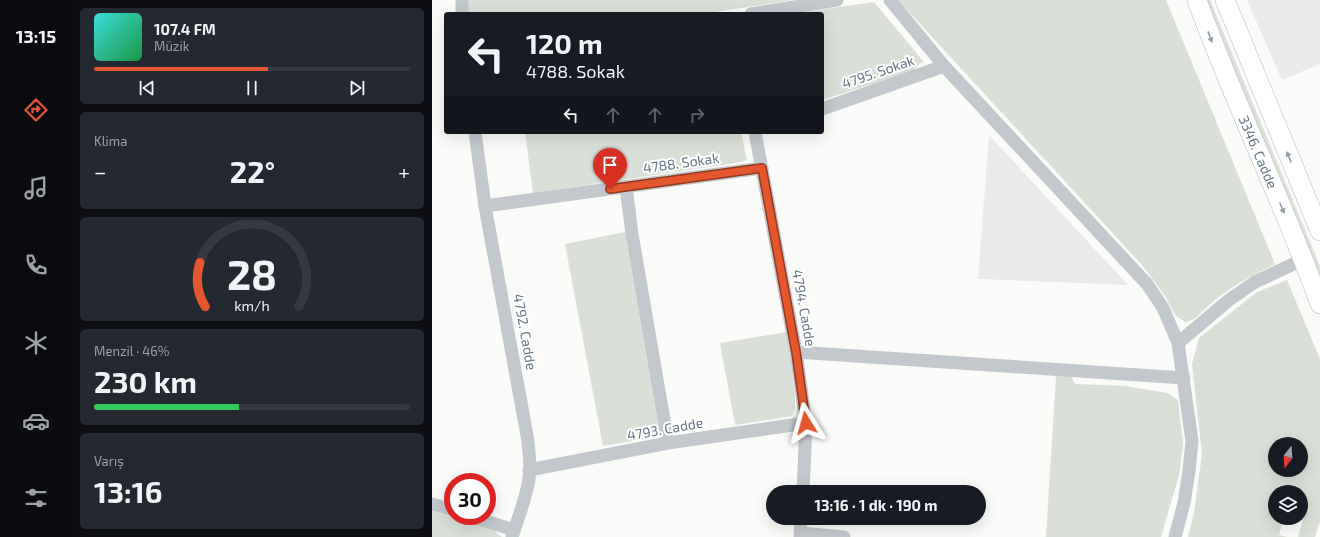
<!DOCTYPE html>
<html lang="tr">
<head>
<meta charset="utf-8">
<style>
	body { margin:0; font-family:"Exo 2",sans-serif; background:#242831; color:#f1f3f6; height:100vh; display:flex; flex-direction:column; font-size:15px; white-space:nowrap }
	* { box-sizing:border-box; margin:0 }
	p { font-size:13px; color:#9ea1a6 }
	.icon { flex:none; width:22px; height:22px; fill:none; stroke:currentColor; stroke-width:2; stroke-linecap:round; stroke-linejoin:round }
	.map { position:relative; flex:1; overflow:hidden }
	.panel { display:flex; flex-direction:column; gap:8px; padding:8px; background:#0d0f14; width:360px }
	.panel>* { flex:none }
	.top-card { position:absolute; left:12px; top:12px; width:380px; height:122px; border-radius:4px; box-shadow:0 4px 16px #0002; background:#171b24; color:#f1f3f6; overflow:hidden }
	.needle { width:26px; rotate:197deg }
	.fabs { position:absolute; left:836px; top:437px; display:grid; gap:8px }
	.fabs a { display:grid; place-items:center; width:40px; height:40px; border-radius:50%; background:#171b24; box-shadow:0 4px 16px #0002; font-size:20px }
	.speed { position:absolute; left:12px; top:473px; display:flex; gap:8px; font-size:20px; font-weight:700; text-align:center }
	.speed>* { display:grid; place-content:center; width:52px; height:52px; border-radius:50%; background:#171b24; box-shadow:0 4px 16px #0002; line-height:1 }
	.speed .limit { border:6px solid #d22; background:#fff; color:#111 }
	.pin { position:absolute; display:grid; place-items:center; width:34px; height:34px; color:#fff; margin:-41px -17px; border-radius:50% 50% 50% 0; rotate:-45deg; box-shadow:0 0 4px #0007 }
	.pin .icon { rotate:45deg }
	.me { position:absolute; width:44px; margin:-22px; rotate:352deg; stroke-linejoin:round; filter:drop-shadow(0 0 3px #0008) }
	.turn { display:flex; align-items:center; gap:14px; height:84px; padding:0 16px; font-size:18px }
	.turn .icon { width:52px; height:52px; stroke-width:2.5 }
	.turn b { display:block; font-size:28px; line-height:34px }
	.lanes { display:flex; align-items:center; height:38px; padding:0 16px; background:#0003; justify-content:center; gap:20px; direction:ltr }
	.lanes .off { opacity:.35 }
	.big { font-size:30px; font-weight:700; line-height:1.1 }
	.panel .widget { flex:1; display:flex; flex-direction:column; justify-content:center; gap:6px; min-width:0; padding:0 14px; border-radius:6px; background:#242831 }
	.panel .dial { align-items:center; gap:0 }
	.dial svg { height:104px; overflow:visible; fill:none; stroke:#363941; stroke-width:7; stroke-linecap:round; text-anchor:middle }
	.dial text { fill:#f1f3f6; stroke:none }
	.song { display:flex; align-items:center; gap:12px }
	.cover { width:48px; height:48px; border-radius:6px; background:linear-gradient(135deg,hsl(180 70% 55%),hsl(140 70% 35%)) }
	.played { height:4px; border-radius:2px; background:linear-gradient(90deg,#e4572e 55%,#363941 55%) }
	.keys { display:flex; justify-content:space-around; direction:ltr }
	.heat { display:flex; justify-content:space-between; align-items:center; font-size:22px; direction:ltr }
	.charge { height:6px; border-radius:3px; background:linear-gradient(90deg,#34c759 46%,#363941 0) }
	.trip { position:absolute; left:334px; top:485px; width:220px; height:40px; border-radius:20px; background:#171b24; box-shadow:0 4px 16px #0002; font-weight:700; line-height:40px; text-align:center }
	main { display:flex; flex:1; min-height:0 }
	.tabs { display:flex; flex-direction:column; width:72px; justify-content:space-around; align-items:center; background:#090b0e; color:#9ea1a6 }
	.tabs .icon { width:28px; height:28px }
	.tabs .selected { color:#e4572e }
	.tabs b { font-size:18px; color:#f1f3f6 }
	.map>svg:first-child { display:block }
	.built { fill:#e8e9e9 }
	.green { fill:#dadfd7; fill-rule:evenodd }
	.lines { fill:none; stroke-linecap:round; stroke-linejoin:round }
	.secondary-casing { stroke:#b3babf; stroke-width:20 }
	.street { stroke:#c3c8cc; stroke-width:13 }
	.secondary { stroke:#fff; stroke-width:19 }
	.oneway { fill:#939fa8 }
	.route-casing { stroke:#94391e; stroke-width:10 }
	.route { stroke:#e4572e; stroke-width:7 }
	.labels { text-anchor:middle; stroke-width:4; stroke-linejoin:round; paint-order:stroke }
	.street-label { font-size:14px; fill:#657683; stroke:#fff }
</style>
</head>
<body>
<main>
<nav class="tabs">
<b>13:15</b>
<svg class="icon selected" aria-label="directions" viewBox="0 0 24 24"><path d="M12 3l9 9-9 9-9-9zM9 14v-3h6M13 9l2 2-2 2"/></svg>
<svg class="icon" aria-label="music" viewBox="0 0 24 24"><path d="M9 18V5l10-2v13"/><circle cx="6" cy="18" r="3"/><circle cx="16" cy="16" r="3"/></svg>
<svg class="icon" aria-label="phone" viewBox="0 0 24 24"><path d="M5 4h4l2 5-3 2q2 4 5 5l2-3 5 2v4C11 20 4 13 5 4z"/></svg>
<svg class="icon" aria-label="climate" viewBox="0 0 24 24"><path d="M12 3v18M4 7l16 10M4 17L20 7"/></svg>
<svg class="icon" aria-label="car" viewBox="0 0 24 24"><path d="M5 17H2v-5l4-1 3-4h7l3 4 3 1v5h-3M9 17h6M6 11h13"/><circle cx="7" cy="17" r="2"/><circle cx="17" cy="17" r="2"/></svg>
<svg class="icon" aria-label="filters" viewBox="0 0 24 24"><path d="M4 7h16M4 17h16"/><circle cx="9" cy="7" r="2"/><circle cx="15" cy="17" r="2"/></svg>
</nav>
<section class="panel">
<div class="widget">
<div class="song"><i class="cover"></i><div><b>107.4 FM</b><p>Müzik</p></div></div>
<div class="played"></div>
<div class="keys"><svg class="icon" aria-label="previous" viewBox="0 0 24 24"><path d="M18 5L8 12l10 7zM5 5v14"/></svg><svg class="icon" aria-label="pause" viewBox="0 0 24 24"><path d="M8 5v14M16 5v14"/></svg><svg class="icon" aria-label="next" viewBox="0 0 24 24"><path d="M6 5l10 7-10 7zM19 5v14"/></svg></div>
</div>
<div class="widget"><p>Klima</p>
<div class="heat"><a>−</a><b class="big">22°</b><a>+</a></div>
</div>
<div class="widget dial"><svg viewBox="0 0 100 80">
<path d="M14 69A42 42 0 1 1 86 69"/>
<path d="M14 69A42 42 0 0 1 10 35" stroke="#e4572e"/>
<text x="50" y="56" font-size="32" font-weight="700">28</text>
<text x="50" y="72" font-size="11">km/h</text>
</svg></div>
<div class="widget"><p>Menzil · 46%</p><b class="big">230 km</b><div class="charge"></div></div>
<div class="widget"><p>Varış</p><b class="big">13:16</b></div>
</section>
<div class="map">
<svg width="888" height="537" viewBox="0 0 888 537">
	<rect width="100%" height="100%" fill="#fafaf8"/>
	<!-- built -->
	<g class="built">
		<polygon points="815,0 888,0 888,64 850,80"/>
		<polygon points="557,135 696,285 546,279"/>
	</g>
	<!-- green -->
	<g class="green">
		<polygon points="35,0 361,0 270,14 36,14"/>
		<path d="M466,0H734L843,264C819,276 795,288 775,307C768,313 763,321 753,322L743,315L733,296L711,266Z"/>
		<polygon points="771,0 778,0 888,266 888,284"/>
		<polygon points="442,2 492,62 487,64 481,71 390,100 390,14 359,14"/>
		<polygon points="93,132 309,132 315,160 304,163 101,193"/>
		<polygon points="193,232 228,436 171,446 133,244"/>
		<path d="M855,280L888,359V521L883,537H866L876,502L869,500V492H843V518H852L847,535L855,537H756L762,513L770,454L760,364L767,338L825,292ZM843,444H869V470H843Z"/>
		<polygon points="355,332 363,395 363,409 360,416 303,425 288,343"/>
		<polygon points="624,376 640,376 641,381 644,384 693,386 736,393 746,400 751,443 747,475 729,537 614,537"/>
		<polygon points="0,511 62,530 70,537 0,537"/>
	</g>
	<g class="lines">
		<!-- secondary casing -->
		<g class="secondary-casing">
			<g id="secondary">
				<path d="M765,0C802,103 851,201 888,304"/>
				<polyline points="793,0 888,231"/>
			</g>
		</g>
		<!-- street -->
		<g class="street">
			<polyline points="30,0 30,14"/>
			<polyline points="458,0 512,66 715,284 731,308 746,343 760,441 757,471 752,503 743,537"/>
			<polyline points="319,14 405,0"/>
			<polyline points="390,109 512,66"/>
			<path d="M43,132L53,206L96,441C97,453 99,466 97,479C94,499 86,518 80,537"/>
			<polyline points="323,132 364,352 374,423 371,492"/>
			<polyline points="194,187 200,234 236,443"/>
			<polyline points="53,206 330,168"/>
			<polyline points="746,343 797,300 823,282 872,259"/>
			<polyline points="364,352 752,378"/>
			<polyline points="97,470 236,443 374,423"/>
			<polyline points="0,504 21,510"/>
			<polyline points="38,516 82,530"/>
			<polyline points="369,533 412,537"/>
			<polyline points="368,537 369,518"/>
		</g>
		<!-- secondary -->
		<use href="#secondary" class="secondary"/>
	</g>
	<!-- one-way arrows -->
	<defs><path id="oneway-solid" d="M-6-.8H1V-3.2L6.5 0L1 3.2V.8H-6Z"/></defs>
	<g class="oneway">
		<use href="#oneway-solid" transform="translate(778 37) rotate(70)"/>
		<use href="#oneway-solid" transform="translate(857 157) rotate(-113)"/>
		<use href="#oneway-solid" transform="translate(850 208) rotate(67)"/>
	</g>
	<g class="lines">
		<!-- route casing -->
		<g class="route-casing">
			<polyline id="route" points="178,189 330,168 364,352 374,423"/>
		</g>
		<!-- route -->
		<use href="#route" class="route"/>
	</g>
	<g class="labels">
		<!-- street labels -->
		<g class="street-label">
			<text transform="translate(446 72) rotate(-19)" y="5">4795. Sokak</text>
			<text transform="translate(826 152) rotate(67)" y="5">3346. Cadde</text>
			<text transform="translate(249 163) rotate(-8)" y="5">4788. Sokak</text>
			<text transform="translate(372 308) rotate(80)" y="5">4794. Cadde</text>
			<text transform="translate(93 332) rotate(80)" y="5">4792. Cadde</text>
			<text transform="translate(233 429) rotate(-10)" y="5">4793. Cadde</text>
		</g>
	</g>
</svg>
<div class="fabs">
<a><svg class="needle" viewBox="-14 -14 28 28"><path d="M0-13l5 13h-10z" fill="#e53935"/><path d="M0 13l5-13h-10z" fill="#9ea1a6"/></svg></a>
<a><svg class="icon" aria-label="layers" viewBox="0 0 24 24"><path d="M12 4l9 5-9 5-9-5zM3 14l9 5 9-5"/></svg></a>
</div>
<div class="speed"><div class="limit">30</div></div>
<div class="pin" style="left:178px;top:189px;background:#d93025"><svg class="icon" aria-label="arrive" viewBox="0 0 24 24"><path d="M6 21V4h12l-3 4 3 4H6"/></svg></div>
<svg class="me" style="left:374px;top:423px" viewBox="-20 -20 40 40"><path d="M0-17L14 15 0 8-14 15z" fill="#e4572e" stroke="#fff" stroke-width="4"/></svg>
<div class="trip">13:16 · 1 dk · 190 m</div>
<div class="top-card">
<div class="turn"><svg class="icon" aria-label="left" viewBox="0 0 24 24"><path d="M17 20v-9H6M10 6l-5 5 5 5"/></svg><div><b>120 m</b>4788. Sokak</div></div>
<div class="lanes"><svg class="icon" aria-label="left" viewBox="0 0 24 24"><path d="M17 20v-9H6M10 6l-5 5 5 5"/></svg><svg class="icon off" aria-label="ahead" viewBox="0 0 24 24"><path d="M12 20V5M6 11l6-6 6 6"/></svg><svg class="icon off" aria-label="ahead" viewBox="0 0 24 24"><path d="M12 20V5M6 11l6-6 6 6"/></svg><svg class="icon off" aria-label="right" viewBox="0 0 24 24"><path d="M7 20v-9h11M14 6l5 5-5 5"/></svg></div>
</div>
</div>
</main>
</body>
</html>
